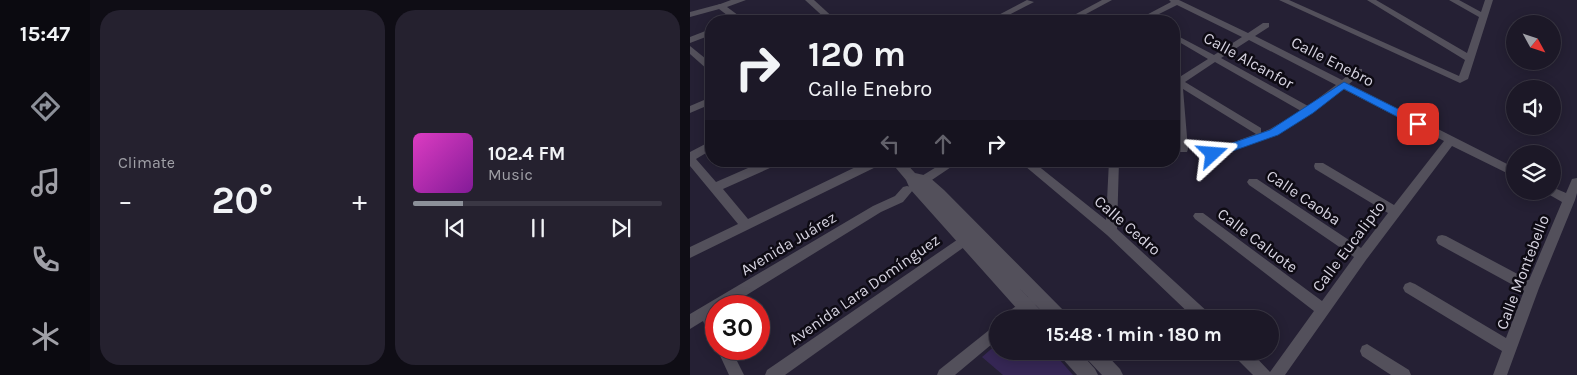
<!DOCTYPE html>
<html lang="en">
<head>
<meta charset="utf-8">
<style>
	body { margin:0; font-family:Karla,sans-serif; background:#25212f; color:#f1f3f6; height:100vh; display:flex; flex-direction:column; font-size:19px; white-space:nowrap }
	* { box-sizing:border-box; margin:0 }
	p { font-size:16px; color:#a0a0a7 }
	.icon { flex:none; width:28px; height:28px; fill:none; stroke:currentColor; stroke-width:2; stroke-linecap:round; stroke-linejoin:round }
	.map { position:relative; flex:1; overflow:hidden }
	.drawer { display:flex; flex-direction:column; gap:10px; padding:10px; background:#0f0d15; width:600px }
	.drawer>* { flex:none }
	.top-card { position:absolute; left:15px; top:15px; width:475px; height:152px; border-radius:20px; box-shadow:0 2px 12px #0003,0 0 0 1px #3a3744; background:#1c1827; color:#f1f3f6; overflow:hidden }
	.needle { width:32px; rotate:130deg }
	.fabs { position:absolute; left:816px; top:15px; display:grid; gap:10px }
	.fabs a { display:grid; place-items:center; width:55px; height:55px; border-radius:50%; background:#1c1827; box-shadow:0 2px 12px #0003,0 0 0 1px #3a3744; font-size:25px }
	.speed { position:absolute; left:15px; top:295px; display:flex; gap:10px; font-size:25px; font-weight:700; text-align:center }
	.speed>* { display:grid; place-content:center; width:65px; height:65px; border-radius:50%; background:#1c1827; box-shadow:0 2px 12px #0003,0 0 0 1px #3a3744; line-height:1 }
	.speed .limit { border:8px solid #d22; background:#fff; color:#111 }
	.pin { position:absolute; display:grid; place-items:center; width:42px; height:42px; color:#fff; margin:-21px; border-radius:10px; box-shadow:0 2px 8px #0006 }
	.me { position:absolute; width:55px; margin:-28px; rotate:71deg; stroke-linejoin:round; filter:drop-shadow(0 0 4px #0008) }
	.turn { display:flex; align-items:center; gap:18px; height:105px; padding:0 20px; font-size:22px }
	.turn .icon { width:65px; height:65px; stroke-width:2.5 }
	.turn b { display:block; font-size:35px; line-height:42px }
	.lanes { display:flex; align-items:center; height:48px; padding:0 20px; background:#0003; justify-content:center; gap:25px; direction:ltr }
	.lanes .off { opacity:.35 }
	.big { font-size:38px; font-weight:700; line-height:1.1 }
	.drawer .tile { flex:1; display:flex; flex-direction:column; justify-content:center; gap:8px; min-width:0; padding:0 18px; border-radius:20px; background:#25212f }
	.song { display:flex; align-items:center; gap:15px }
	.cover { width:60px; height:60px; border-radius:8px; background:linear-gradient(135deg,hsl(310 70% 55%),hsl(290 70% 35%)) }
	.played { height:5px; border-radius:2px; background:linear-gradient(90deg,#8c9099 20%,#3a3744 20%) }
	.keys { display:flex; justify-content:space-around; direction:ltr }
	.heat { display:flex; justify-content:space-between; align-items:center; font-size:28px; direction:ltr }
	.drawer .tiles { flex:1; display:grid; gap:10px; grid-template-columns:repeat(2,1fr) }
	.trip { position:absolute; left:299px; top:310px; width:290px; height:50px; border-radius:25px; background:#1c1827; box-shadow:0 2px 12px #0003,0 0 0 1px #3a3744; font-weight:700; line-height:50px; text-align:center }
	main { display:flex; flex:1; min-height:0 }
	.tabs { display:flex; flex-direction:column; width:90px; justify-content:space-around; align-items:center; background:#0b0a10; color:#a0a0a7 }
	.tabs .icon { width:35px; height:35px }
	.tabs .active { color:#8c9099 }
	.tabs b { font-size:22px; color:#f1f3f6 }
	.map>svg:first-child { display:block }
	.green { fill:#362755 }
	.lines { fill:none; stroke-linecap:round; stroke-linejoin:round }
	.minor { fill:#53505b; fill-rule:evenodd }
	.tertiary { fill:#53505b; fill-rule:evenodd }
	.route { fill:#1a73e8; stroke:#114b97 }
	.labels { text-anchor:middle; stroke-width:5; stroke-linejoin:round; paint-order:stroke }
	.street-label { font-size:16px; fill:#d6d3e0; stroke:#0e0b14 }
</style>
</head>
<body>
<main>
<nav class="tabs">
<b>15:47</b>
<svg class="icon active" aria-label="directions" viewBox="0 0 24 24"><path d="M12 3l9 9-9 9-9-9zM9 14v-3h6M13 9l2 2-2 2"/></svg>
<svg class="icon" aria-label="music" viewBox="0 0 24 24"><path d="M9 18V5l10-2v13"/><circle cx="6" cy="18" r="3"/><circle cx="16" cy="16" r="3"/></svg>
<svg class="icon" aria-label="phone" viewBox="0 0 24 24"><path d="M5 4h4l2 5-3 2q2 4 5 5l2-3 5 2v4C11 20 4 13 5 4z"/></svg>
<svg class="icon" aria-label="climate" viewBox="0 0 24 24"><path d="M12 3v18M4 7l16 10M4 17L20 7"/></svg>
</nav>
<section class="drawer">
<div class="tiles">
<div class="tile"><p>Climate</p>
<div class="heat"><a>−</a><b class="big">20°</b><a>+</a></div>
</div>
<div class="tile">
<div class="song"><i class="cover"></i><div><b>102.4 FM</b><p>Music</p></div></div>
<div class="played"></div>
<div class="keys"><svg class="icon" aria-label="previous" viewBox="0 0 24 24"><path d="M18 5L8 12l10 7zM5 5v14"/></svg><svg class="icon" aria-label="pause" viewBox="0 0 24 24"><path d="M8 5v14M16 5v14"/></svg><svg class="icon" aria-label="next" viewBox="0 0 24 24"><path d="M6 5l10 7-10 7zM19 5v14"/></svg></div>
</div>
</div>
</section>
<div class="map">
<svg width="887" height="375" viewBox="0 0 887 375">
	<rect width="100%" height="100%" fill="#252034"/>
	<!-- green -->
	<polygon class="green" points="307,344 308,351 362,351 383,375 313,375 292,357"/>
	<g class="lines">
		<!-- minor -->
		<g class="minor">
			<polygon points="115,0 124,0 147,21 138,21"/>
			<polygon points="337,0 344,2 307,21 297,21"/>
			<polygon points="412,0 422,0 383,21 373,21"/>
			<path d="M479,0H489L558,33L573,23H579V27L565,36L652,80L666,69H672V73L659,84L825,168V177L762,146L676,260L595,375H563L544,356L542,351H560L580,372L624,311L505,219L503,216L505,213H513L632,301L664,257L559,185L557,182L559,179H567L671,248L698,213L625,169L624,166L625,163H633L704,205L754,141L653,89L622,113L588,135L523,158L518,154L519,151L566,134L493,89L498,149L497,152H489L484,76L488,78L518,59L484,39V34L524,55L552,37L487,5L455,21H445L481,2ZM559,40L646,85L618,106L531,58ZM525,62L611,111L580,129L571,133V128L495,82Z"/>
			<polygon points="589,0 599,0 769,76 775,60 677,0 686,0 777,53 789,17 759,0 769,0 791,12 795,0 803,0 778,79 770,83"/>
			<polygon points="30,4 33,4 33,8 0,17 0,12"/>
			<polygon points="18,30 21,30 21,35 0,43 0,37"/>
			<polygon points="0,46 21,63 21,71 18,70 0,54"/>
			<polygon points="21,97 21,104 0,113 0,106"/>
			<polygon points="21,141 21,150 6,159 26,182 74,161 90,161 89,164 33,189 58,219 178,161 193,161 192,164 0,258 0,247 48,224 0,166 0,152"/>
			<polygon points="256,161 270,161 230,188 222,188 220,185 222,182"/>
			<polygon points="329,161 342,161 416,220 419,161 429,161 427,229 520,314 522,319 505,319 417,235"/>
			<polygon points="887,178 887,193 885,200 849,288 817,375 803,375 812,351 715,292 713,288 715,284 720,282 725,284 816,338 834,291 748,244 746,240 748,236 752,235 756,236 839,280 872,202 858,194 856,191 862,191 862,187 876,193 882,179"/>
			<polygon points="217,186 221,187 223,190 213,202 191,212 39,306 26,306 26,313 24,315 26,319 26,340 21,338 13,321 0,329 0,314 183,206 205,196 213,187"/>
			<polygon points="280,231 284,232 286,236 284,240 95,375 75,375 77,370"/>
			<polygon points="340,296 345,298 347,302 345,306 330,319 313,319 315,314"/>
			<polygon points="308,323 308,339 265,375 247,375 249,370"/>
			<polygon points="677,344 719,370 721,375 701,375 672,356 670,351 672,346"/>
			<polygon points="27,349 41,349 54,375 39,375"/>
		</g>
		<!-- tertiary -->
		<g class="tertiary">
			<polygon points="41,0 56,0 37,7 56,21 45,21 25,6"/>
			<polygon points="200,161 214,161 225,173 238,176 254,190 376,313 378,319 359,319 323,281 353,313 355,319 336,319 220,189 216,180"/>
			<polygon points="368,351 389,351 405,369 408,375 387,375 371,357"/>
			<polygon points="392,351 413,351 430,369 433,375 412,375 395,357"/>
		</g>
	</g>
	<!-- route -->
	<polygon class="route" points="654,82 732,121 734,124 728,127 725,126 654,89 623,113 588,135 523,158 518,154 519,151 580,130"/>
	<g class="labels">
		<!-- street labels -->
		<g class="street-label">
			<text transform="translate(559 60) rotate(29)" y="6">Calle Alcanfor</text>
			<text transform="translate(643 61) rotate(27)" y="6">Calle Enebro</text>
			<text transform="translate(614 197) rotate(34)" y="6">Calle Caoba</text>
			<text transform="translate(438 225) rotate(41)" y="6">Calle Cedro</text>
			<text transform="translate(568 240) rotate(37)" y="6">Calle Caluote</text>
			<text transform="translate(98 243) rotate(-31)" y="6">Avenida Juárez</text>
			<text transform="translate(658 246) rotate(-53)" y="6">Calle Eucalipto</text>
			<text transform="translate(832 272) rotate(-69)" y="6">Calle Montebello</text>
			<text transform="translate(174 289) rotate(-35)" y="6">Avenida Lara Domínguez</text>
		</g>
	</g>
</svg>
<div class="fabs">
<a><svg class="needle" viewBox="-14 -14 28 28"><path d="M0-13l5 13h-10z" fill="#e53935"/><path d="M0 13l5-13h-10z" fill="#a0a0a7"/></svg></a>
<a><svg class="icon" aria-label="sound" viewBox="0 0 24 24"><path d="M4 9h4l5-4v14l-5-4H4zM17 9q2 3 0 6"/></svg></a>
<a><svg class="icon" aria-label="layers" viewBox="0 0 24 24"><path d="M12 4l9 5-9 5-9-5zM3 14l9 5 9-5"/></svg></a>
</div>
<div class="speed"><div class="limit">30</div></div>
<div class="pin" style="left:728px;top:124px;background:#d93025"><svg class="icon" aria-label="arrive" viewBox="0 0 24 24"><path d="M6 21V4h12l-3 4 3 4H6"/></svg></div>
<svg class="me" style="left:523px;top:154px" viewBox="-20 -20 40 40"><path d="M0-17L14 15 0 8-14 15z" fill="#1a73e8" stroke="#fff" stroke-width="4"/></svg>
<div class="trip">15:48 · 1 min · 180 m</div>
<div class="top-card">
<div class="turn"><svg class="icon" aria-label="right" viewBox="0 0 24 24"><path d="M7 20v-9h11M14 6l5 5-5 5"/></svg><div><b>120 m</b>Calle Enebro</div></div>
<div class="lanes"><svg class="icon off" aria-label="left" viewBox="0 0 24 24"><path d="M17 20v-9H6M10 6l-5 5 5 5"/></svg><svg class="icon off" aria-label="ahead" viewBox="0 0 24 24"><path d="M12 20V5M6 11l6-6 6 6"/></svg><svg class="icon" aria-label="right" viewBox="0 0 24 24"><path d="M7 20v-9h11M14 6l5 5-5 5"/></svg></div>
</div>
</div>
</main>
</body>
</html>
